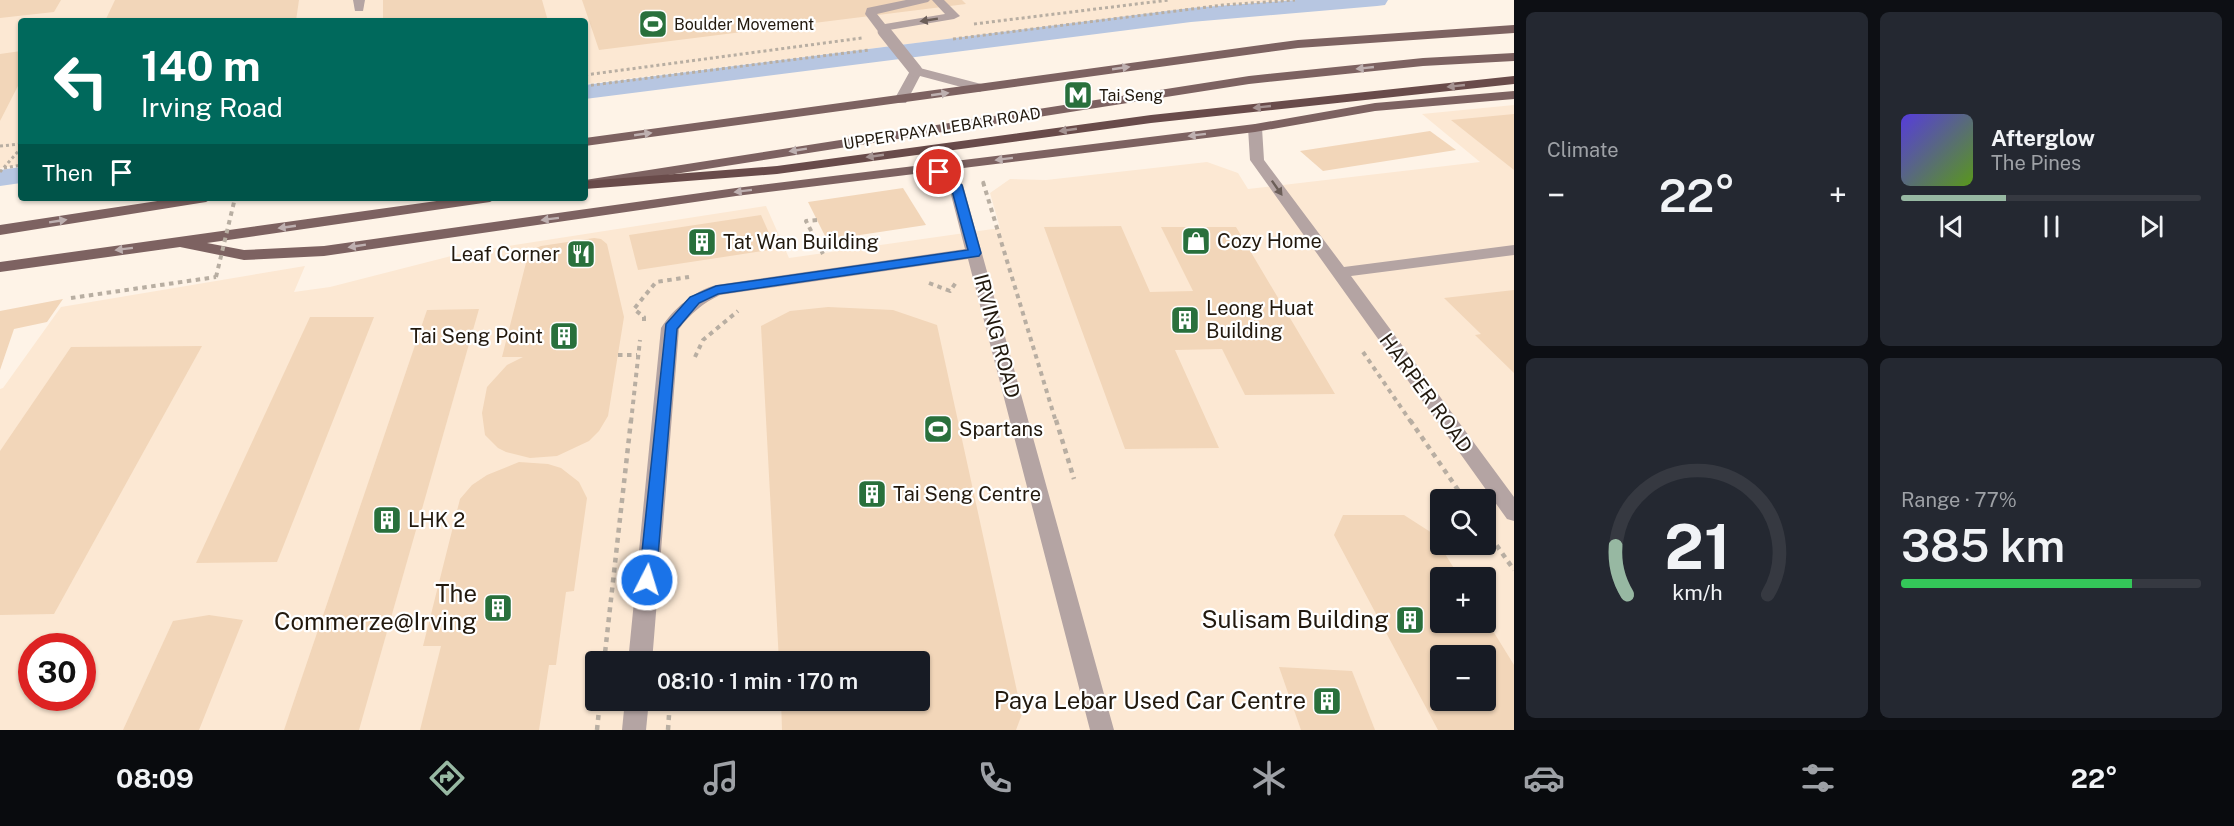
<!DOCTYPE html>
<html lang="en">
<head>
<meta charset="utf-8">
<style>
	body { margin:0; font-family:"Public Sans",sans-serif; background:#242831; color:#f1f3f6; height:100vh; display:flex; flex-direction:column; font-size:22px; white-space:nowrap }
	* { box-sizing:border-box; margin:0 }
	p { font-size:20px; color:#9ea1a6 }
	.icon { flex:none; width:33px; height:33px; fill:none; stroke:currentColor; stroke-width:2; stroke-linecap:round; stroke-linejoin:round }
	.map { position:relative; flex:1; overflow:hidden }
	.details { display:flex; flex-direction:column; gap:12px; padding:12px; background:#0d0f14; width:720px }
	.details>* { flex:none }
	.hud { position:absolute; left:18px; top:18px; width:570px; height:183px; border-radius:6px; box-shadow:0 2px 4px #0004; background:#00695c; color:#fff; overflow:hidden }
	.controls { position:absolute; left:1430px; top:489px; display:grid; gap:12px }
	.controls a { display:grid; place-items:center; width:66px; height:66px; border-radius:6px; background:#171b24; box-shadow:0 2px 4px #0004; font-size:30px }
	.speed { position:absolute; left:18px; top:633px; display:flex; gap:12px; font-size:30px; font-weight:700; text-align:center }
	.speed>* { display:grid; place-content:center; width:78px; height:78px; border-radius:50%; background:#171b24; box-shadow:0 2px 4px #0004; line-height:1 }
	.speed .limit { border:9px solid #d22; background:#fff; color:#111 }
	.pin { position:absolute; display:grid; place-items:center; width:51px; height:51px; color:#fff; margin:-26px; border:3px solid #fff; border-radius:50%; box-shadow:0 2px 6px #0007 }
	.me { position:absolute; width:66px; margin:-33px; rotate:5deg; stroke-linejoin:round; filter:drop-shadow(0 0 4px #0008) }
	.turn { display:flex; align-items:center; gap:21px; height:126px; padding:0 24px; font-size:27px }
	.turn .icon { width:78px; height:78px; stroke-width:2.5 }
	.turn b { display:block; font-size:42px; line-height:51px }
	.then { display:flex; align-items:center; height:57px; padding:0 24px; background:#0003; gap:12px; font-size:22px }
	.big { font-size:45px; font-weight:600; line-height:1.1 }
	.details .card { flex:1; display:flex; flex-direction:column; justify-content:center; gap:9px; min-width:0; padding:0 21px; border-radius:9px; background:#242831 }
	.details .dial { align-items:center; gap:0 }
	.dial svg { height:156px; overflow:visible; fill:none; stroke:#363941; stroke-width:7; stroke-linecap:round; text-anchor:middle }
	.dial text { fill:#f1f3f6; stroke:none }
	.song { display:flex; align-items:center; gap:18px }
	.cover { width:72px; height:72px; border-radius:9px; background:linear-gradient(135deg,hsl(250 70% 55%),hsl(90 70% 35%)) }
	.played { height:6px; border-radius:3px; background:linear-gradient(90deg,#97b8a2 35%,#363941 35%) }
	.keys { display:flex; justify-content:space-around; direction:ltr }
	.heat { display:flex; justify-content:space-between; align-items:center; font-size:33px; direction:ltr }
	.charge { height:9px; border-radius:4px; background:linear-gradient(90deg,#34c759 77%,#363941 0) }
	.details .tiles { flex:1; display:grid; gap:12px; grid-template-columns:repeat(2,1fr) }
	.trip { position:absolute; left:585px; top:651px; width:345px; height:60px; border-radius:6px; background:#171b24; box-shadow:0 2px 4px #0004; font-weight:600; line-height:60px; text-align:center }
	.tab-bar { display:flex; height:96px; justify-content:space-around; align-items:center; background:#090b0e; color:#9ea1a6 }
	.tab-bar .icon { width:42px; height:42px }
	.tab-bar .on { color:#97b8a2 }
	.tab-bar b { font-size:27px; color:#f1f3f6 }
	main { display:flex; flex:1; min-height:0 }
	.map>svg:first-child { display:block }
	.built { fill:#fce8d3; fill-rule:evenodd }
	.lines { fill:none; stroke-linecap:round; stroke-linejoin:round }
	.canal { fill:#b7c6e1; fill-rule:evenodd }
	.building { fill:#f2d6b9; fill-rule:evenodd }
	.path-far2 { stroke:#b8aea2; stroke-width:3; stroke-dasharray:3 3; stroke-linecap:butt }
	.path-far1 { stroke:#b8aea2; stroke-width:4; stroke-dasharray:4.5 4.5; stroke-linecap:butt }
	.path { stroke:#b8aea2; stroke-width:4.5; stroke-dasharray:5 5; stroke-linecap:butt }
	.minor { fill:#b4a4a3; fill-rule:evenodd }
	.major { fill:#7d6261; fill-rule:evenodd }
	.highway { fill:#694b4a; fill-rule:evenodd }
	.path-bridge { stroke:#b8aea2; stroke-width:4; stroke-dasharray:4.5 4.5; stroke-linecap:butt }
	.minor-bridge { stroke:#b4a4a3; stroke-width:13 }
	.oneway { fill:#6b5e58 }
	.oneway2 { fill:#beb0b0 }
	.oneway3 { fill:#a59392 }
	.route { fill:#1a73e8; stroke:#114b97; stroke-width:1.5 }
	.labels { text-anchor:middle; stroke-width:4.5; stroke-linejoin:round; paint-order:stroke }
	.far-poi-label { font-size:16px; fill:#22190e; stroke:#fff; text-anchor:start }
	.far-street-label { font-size:16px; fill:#22190e; stroke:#fff }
	.poi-label { font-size:20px; fill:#22190e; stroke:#fff; text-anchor:start }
	.street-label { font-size:20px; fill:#22190e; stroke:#fff }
	.near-poi-label { font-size:24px; fill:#22190e; stroke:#fff; text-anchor:end }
</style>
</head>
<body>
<main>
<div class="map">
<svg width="1514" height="730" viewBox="0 0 1514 730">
	<rect width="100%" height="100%" fill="#fef3e7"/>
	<!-- built -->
	<g class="built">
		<polygon points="0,0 1293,0 1223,5 585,84 585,21 21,21 21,165 0,168"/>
		<path d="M1514,105V730H0V389L3,388L61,307L305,266L294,292L330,287L463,253L766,206L789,258L1000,228L990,193L1010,179L1046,180L1207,162L1238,173L1248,189L1480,162L1422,114ZM1440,500H1485V544H1440ZM1440,578H1485V622H1440ZM32,646H82V698H32ZM1440,656H1485V700H1440ZM596,662H920V700H596Z"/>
	</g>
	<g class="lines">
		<!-- canal -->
		<g class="canal">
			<polygon points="1296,0 1388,0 1385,5 1377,6 1191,22 585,99 585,85 1191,8"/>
			<polygon points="21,167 21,183 0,186 0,170"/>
		</g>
	</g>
	<!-- building -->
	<g class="building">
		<polygon points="0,0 61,0 54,12 0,18"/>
		<polygon points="115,0 299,0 296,21 105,21"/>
		<polygon points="383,0 542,0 548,21 383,21"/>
		<polygon points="582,0 962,0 966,4 599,50"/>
		<polygon points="21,51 21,80 0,121 0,54"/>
		<polygon points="1514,114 1514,170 1451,120"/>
		<polygon points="1430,131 1456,150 1323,171 1300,151"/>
		<polygon points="903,188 926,225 827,240 808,202"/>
		<polygon points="761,215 776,249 638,270 629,235"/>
		<polygon points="1121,226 1150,292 1193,291 1161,227 1236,227 1335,394 1245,395 1222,349 1175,350 1219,448 1125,449 1044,227"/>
		<polygon points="594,238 601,239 607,244 624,317 608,416 599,431 589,441 557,456 530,458 506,452 498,448 485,435 482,413 487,387 507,365 523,357 502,357 528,255 534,249 541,246"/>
		<polygon points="1514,290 1514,373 1475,335 1481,334 1444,298"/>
		<polygon points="63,299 47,322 14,329 0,370 0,311"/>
		<polygon points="828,307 893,310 937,325 1022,714 1016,730 782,730 781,700 920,700 920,662 779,662 761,326 790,311"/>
		<polygon points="479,309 359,730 284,730 427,310"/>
		<polygon points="310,317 374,317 277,562 196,563"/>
		<polygon points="202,346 54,614 0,615 0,451 71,347"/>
		<polygon points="519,462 548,464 561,468 579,482 587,498 574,591 566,592 556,665 549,665 539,730 420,730 441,646 423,646 460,499 472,485 487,475"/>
		<path d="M1343,515H1404L1432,533L1460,578H1440V622H1485V618L1514,665V730H1438L1334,535ZM1440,656H1485V700H1440Z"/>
		<polygon points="209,615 243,620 199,730 123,730 173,621"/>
		<polygon points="1279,667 1352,671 1375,730 1301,730"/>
	</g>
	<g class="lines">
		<!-- path-far2 -->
		<g class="path-far2">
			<polyline points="974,24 1169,0"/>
			<polyline points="953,39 1223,5 1295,0"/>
			<polyline points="585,75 862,38"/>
			<polyline points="585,86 869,50"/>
			<polyline points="0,146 21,144"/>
			<polyline points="4,168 21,165"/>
			<polyline points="0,172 21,148"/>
			<polyline points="983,181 984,184"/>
		</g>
		<!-- path-far1 -->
		<g class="path-far1">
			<polyline points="983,182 1056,422"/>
			<polyline points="817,220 806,221 823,254"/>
			<polyline points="929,283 950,291 957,281"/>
			<polyline points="71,298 216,277"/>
			<polyline points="644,321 644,317 634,309 656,282 689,277"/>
			<polyline points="1363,352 1411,422"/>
			<polyline points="618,355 637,355"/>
			<polyline points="695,357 703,340 738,311"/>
			<polyline points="631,422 640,340"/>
		</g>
		<!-- path -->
		<g class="path">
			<polyline points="1056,420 1074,479"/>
			<polyline points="1410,420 1465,500"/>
			<polyline points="1485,529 1514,570"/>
			<polyline points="604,662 631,420"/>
			<polyline points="597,730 600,700"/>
			<polyline points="668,730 670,700"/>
		</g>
		<!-- minor -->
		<g class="minor">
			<polygon points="353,0 365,0 363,11 355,11"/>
			<polygon points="906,0 930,0 928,2 877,14 885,24 945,14 932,0 944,0 960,16 954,19 889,30 888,34 884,35 877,30 865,14 867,8"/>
			<polygon points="916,67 985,85 986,88 980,92 920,76 906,103 896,103 894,100 910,71"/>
			<polygon points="1255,124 1262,128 1264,160 1344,267 1514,245 1514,255 1351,276 1514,497 1514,521 1507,519 1250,160 1248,128"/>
			<path d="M926,164L944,170L963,185L1114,730H1090L968,259L720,295C703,303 690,314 679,329L652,662H628L661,328C673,309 694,291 716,285L965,249L949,187C940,180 926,176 919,168L921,165Z"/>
			<polygon points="625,700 649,700 646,730 622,730"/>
		</g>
		<!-- major -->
		<g class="major">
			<polygon points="1514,25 1514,33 1298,48 585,146 585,138 1298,40"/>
			<polygon points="1514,53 1514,61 1423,66 1249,84 585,188 585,180 1249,76 1423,58"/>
			<polygon points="1514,91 1514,99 1375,111 1255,132 736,196 324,256 244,260 180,247 0,272 0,262 458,198 497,198 490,202 207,243 244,250 324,246 736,188 1255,124 1375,103"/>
			<polygon points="177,198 213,198 206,202 0,235 0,225"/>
		</g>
		<!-- highway -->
		<polygon class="highway" points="1514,76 1514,84 1151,123 777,174 585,189 585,181 777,166 1151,115"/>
		<!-- path-bridge -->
		<polyline class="path-bridge" points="216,277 235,198"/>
		<!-- minor-bridge -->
		<polyline class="minor-bridge" points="884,31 916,71"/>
	</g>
	<!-- one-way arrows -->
	<defs><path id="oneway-solid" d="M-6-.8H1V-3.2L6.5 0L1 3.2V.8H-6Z" transform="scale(1.5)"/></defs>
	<g class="oneway">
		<use href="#oneway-solid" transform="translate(929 20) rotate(171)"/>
		<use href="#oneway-solid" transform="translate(1277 188) rotate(55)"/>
	</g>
	<g class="oneway2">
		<use href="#oneway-solid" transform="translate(1121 68) rotate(-8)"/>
		<use href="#oneway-solid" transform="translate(1365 68) rotate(174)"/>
		<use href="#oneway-solid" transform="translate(940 94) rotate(-8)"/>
		<use href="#oneway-solid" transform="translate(643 134) rotate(-8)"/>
		<use href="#oneway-solid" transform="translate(1197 135) rotate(173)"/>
		<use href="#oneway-solid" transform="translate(798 150) rotate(171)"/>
		<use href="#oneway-solid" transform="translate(1004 159) rotate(173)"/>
		<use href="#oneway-solid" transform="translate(743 191) rotate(173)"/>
		<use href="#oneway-solid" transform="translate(550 219) rotate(173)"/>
		<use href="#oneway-solid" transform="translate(58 221) rotate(-9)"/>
		<use href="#oneway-solid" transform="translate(287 227) rotate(172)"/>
		<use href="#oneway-solid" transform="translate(357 246) rotate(171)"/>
		<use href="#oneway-solid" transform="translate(124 249) rotate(173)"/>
	</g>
	<g class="oneway3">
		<use href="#oneway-solid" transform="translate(1456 86) rotate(174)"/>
		<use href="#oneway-solid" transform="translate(1262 107) rotate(174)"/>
		<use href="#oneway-solid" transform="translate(1068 130) rotate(172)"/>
		<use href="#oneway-solid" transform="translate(875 156) rotate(172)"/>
	</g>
	<!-- route -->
	<polygon class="route" points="939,169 962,185 981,253 979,256 718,294 699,303 677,329 656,580 653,585 647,587 642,585 639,580 666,324 690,297 716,286 968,250 951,187 933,172"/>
	<!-- icons -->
	<defs>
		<g id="stadium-square" transform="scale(1.5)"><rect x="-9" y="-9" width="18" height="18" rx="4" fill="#29703c" stroke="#fff"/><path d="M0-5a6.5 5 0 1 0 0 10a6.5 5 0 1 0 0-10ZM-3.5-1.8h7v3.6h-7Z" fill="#fff"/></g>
		<g id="metro-square" transform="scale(1.5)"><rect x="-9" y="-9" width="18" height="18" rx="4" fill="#29703c" stroke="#fff"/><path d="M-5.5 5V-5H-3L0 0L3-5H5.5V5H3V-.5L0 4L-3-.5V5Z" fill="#fff"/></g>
		<g id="shop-square" transform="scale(1.5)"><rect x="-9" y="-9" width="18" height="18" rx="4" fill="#29703c" stroke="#fff"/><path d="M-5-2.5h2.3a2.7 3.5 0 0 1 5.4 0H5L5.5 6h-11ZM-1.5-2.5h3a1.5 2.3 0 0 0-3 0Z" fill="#fff"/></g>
		<g id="building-square" transform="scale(1.5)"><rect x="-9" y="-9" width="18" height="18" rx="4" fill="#29703c" stroke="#fff"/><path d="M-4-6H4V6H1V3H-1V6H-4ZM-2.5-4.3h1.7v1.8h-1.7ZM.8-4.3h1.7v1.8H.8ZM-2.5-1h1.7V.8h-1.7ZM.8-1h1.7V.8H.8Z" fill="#fff"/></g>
		<g id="restaurant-square" transform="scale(1.5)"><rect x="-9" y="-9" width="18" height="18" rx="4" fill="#29703c" stroke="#fff"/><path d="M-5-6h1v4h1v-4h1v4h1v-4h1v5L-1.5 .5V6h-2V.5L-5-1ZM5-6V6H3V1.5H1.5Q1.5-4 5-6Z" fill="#fff"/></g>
	</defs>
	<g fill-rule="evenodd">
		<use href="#stadium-square" x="653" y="24"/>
		<use href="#metro-square" x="1078" y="95"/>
		<use href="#shop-square" x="1196" y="241"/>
		<use href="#building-square" x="702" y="242"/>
		<use href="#restaurant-square" x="581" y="254"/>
		<use href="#building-square" x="1185" y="320"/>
		<use href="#building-square" x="564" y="336"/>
		<use href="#stadium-square" x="938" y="429"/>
		<use href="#building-square" x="872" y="494"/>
		<use href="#building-square" x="387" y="520"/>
		<use href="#building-square" x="498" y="608"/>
		<use href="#building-square" x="1410" y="620"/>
		<use href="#building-square" x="1327" y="701"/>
	</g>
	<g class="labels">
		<!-- far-poi labels -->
		<g class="far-poi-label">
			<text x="674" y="30">Boulder Movement</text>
			<text x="1099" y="101">Tai Seng</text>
		</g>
		<!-- far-street labels -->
		<g class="far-street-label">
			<text transform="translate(942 128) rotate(-9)" y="6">UPPER PAYA LEBAR ROAD</text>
		</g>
		<!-- poi labels -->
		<g class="poi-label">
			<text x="1217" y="248">Cozy Home</text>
			<text x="723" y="249">Tat Wan Building</text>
			<text x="560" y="261" text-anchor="end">Leaf Corner</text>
			<text x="1206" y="315">Leong Huat<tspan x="1206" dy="23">Building</tspan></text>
			<text x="543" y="343" text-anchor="end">Tai Seng Point</text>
			<text x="959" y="436">Spartans</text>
			<text x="893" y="501">Tai Seng Centre</text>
			<text x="408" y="527">LHK 2</text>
		</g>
		<!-- street labels -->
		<g class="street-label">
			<text transform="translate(997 336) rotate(75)" y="7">IRVING ROAD</text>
			<text transform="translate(1426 393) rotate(54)" y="7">HARPER ROAD</text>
		</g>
		<!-- near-poi labels -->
		<g class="near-poi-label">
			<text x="477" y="602">The<tspan x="477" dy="28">Commerze@Irving</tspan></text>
			<text x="1389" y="628">Sulisam Building</text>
			<text x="1306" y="709">Paya Lebar Used Car Centre</text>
		</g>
	</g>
</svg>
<div class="controls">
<a><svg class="icon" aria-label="search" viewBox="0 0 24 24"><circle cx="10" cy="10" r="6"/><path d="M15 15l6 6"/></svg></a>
<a>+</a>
<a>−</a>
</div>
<div class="speed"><div class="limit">30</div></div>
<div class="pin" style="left:939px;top:172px;background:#d93025"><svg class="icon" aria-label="arrive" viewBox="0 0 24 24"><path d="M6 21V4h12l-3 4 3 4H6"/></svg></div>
<svg class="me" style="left:647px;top:580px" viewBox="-20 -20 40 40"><circle r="17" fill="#1a73e8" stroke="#fff" stroke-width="3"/><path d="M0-11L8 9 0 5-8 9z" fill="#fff"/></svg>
<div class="trip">08:10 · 1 min · 170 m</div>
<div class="hud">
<div class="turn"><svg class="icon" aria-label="left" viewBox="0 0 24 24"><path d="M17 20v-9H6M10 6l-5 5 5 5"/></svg><div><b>140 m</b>Irving Road</div></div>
<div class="then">Then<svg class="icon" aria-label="arrive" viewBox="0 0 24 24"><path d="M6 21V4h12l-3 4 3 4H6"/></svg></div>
</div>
</div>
<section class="details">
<div class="tiles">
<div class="card"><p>Climate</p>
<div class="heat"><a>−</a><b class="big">22°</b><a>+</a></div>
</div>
<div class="card">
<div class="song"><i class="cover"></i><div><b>Afterglow</b><p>The Pines</p></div></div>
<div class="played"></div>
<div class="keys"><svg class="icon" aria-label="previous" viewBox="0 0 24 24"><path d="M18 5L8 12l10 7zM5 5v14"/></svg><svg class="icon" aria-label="pause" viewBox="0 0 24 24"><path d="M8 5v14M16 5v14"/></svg><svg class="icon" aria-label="next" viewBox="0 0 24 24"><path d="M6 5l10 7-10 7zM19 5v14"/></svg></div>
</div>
<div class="card dial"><svg viewBox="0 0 100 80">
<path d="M14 69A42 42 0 1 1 86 69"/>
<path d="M14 69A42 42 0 0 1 8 44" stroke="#97b8a2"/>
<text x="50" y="56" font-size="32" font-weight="700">21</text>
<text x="50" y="72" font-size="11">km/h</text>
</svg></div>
<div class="card"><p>Range · 77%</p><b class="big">385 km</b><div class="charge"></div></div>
</div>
</section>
</main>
<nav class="tab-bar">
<b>08:09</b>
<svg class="icon on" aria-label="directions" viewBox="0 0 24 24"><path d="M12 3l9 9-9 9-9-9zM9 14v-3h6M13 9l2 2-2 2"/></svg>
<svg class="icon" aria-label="music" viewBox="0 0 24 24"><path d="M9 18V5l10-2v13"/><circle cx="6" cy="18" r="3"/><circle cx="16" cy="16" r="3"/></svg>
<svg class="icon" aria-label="phone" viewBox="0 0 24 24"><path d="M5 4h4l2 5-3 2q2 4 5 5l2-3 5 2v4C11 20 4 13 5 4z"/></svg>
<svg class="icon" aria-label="climate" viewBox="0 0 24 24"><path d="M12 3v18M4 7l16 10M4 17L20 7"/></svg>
<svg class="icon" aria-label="car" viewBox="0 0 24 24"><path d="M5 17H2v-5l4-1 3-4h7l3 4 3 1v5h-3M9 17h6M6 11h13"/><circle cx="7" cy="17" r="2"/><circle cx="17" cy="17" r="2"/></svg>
<svg class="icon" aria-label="filters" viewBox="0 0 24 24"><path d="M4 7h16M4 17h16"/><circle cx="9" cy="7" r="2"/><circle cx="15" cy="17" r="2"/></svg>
<b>22°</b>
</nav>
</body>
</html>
